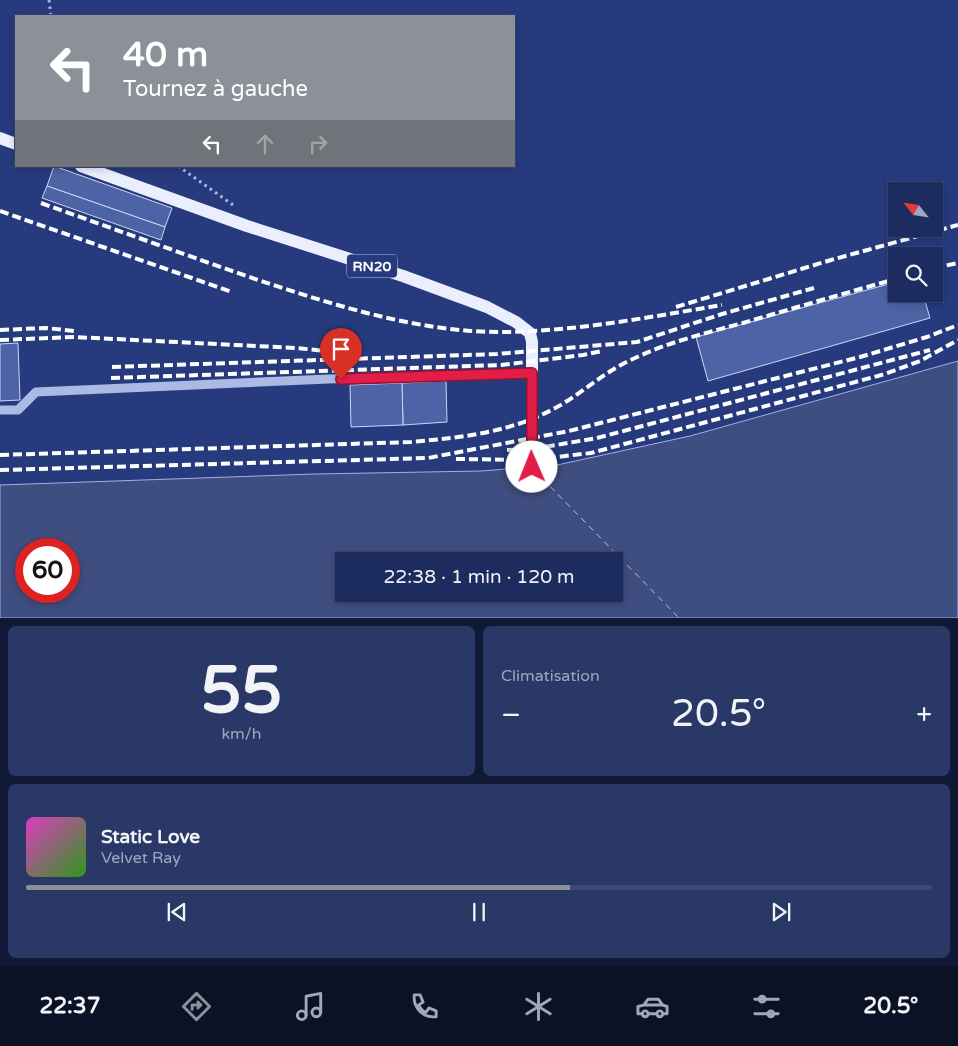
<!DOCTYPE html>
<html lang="fr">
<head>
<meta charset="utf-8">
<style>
	body { margin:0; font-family:"Varela Round",sans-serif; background:#293867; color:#f1f3f6; height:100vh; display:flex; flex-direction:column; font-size:19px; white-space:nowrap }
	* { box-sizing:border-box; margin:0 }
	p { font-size:16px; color:#a0a7bc }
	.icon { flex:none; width:28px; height:28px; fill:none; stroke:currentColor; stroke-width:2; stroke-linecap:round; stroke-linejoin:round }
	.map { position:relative; height:618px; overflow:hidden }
	.sheet { display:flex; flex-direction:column; gap:8px; padding:8px; background:#0f1834; flex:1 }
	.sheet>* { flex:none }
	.guide { position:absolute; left:15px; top:15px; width:500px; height:152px; border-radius:0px; box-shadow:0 2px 8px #0003,0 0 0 1px #3a4873; background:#8c9099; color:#fff; overflow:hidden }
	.needle { width:32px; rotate:300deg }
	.fabs { position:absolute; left:888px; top:182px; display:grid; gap:10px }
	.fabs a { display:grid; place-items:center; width:55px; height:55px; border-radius:0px; background:#1c2c5e; box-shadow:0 2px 8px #0003,0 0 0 1px #3a4873; font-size:25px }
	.speed { position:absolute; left:15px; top:538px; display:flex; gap:10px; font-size:25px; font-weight:700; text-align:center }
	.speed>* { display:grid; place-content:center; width:65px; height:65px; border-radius:50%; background:#1c2c5e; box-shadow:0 2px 8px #0003,0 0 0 1px #3a4873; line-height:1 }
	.speed .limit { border:8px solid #d22; background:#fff; color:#111 }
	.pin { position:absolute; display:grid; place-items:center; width:42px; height:42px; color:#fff; margin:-51px -21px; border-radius:50% 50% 50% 0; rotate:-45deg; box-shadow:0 0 5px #0007 }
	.pin .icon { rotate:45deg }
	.me { position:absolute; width:55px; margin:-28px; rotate:359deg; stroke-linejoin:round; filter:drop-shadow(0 0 4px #0008) }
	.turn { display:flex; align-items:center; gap:18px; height:105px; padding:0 25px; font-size:22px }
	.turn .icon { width:65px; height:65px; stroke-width:2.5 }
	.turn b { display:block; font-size:35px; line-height:42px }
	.lanes { display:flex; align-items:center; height:48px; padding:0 25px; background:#0003; justify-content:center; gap:25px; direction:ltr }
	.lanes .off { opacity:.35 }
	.big { font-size:38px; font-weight:600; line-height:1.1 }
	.sheet .tile { flex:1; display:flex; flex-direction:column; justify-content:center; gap:8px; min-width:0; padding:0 18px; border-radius:8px; background:#293867 }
	.sheet .dial { align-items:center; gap:0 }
	.dial b { font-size:65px; line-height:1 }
	.song { display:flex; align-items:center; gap:15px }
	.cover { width:60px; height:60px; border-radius:8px; background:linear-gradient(135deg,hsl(310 70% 55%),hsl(110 70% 35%)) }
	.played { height:5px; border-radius:2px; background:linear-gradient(90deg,#8c9099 60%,#3a4873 60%) }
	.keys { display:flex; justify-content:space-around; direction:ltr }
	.heat { display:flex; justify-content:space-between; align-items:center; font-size:28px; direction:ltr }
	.sheet .tiles { flex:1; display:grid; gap:8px; grid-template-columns:1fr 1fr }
	.tile:last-child { grid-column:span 2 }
	.trip { position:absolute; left:335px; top:552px; width:288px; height:50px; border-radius:0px; background:#1c2c5e; box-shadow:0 2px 8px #0003,0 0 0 1px #3a4873; font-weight:600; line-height:50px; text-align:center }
	.dock { display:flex; height:80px; justify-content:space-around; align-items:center; background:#0b1226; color:#a0a7bc }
	.dock .icon { width:35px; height:35px }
	.dock .selected { color:#8c9099 }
	.dock b { font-size:22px; color:#f1f3f6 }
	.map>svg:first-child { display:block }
	.water { fill:#3f4e80; stroke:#9fb1e5; fill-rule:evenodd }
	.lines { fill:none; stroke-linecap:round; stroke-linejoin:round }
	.ferry { stroke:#b6c4ed; stroke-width:1; stroke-dasharray:6 5; stroke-linecap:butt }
	.building { fill:#4e63a5; stroke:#cdd7f4 }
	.path { stroke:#abb9e5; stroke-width:3; stroke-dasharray:2.5 4; stroke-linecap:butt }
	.minor { stroke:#abb9e5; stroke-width:9 }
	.major { stroke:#ebeefd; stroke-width:12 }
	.rail { stroke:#fff; stroke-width:4; stroke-dasharray:9 4; stroke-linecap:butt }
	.route-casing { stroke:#92132f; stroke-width:12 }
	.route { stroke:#e11d48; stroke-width:9 }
	.labels { text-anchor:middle; stroke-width:5; stroke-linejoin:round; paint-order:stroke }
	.shield { fill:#263a7d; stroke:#bec4d8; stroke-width:1 }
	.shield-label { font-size:14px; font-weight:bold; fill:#fff }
</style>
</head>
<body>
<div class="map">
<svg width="958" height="619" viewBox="0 0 958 619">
	<rect width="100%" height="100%" fill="#263a7d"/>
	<!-- water -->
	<path class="water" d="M958,361V618H0V485L315,474L481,471L557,465L690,436ZM26,549H69V591H26ZM344,561H614V594H344Z"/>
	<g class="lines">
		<!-- ferry -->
		<polyline class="ferry" points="535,471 680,619"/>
	</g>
	<!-- building -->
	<g class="building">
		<polygon points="54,166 172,208 165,227 47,186"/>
		<polygon points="47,186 165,227 161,240 42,198"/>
		<polygon points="896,282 896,294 923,294 930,318 708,381 696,337"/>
		<polygon points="18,343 20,400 0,401 0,344"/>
		<polygon points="446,381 447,422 403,425 402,383"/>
		<polygon points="402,383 403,425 351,427 350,385"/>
	</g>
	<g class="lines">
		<!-- path -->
		<g class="path">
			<polyline points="49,0 51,16"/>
			<polyline points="178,166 233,205"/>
		</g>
		<!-- minor -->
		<polyline class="minor" points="0,410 18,410 36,392 398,376 532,373"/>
		<!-- major -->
		<g class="major">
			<polyline points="0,138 16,144"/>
			<polyline points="81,166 247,226 403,276 487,307 516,322 530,333 532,342 532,467"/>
		</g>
		<!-- rail -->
		<g class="rail">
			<path d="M41,203C114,229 186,255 258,280C337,306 421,333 505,332C578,331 650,317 722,305"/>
			<polyline points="0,211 232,292"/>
			<polyline points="934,268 958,263"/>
			<polyline points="676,307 831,260 958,225"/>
			<polyline points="0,330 46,328 74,331"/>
			<polyline points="0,340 74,337 297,348 354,354"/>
			<polyline points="112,367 497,354 637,342 722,314 814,288"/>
			<polyline points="111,378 501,365 583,355 602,351"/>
			<polyline points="507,450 533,449 597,438 930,350"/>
			<path d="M0,455L411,442C466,437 516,432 564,403C588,388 609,369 635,358C669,342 706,333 743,323C794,308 845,293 896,279"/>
			<polyline points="456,459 531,460 591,453 885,374 920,361 958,340"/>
			<polyline points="0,470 428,458 569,431 860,357 927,337 958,325"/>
		</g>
	</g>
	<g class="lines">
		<!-- route casing -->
		<g class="route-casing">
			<polyline id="route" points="341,379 532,373 532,467"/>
		</g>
		<!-- route -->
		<use href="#route" class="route"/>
	</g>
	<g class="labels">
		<!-- shield labels -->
		<rect class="shield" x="347" y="254.5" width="50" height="23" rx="4"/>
		<g class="shield-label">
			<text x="372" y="271">RN20</text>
		</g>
	</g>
</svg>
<div class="fabs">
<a><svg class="needle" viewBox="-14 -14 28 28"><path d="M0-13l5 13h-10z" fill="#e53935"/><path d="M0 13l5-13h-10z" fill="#a0a7bc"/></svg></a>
<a><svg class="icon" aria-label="search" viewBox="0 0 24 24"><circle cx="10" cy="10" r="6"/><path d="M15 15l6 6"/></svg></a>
</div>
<div class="speed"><div class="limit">60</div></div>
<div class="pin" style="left:341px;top:379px;background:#d93025"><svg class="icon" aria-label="arrive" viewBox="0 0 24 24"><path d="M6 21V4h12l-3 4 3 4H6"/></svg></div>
<svg class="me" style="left:532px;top:467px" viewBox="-20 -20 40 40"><circle r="19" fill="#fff"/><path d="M0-13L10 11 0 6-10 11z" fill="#e11d48"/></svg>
<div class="trip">22:38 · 1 min · 120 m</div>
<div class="guide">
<div class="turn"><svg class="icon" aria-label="left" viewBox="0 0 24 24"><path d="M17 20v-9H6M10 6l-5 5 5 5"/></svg><div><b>40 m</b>Tournez à gauche</div></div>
<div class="lanes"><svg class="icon" aria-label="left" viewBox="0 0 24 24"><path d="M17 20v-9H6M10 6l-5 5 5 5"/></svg><svg class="icon off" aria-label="ahead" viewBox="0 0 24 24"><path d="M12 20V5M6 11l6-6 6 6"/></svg><svg class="icon off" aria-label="right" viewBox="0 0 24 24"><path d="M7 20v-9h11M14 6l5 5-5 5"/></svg></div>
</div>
</div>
<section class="sheet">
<div class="tiles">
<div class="tile dial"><b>55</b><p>km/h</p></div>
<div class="tile"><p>Climatisation</p>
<div class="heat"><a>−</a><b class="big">20.5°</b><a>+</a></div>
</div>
<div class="tile">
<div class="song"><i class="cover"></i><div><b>Static Love</b><p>Velvet Ray</p></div></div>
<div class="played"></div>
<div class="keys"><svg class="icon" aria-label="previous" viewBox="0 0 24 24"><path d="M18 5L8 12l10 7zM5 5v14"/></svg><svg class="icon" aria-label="pause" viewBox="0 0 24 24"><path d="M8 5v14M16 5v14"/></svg><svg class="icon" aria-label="next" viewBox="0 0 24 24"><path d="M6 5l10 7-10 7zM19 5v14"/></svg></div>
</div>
</div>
</section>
<nav class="dock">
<b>22:37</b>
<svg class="icon selected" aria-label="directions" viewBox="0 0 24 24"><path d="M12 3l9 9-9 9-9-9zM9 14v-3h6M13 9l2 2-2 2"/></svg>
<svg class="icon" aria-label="music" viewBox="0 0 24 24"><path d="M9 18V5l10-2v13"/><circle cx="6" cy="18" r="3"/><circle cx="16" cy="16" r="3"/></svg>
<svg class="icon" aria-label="phone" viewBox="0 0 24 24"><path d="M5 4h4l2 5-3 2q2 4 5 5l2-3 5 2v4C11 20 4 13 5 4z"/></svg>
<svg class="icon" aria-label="climate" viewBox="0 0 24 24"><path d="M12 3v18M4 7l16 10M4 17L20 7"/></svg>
<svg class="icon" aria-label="car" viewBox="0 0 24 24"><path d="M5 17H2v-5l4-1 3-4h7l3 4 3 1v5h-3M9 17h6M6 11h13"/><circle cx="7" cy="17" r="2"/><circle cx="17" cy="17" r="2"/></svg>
<svg class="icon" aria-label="filters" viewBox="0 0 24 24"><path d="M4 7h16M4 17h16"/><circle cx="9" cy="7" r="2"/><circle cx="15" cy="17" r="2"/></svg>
<b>20.5°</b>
</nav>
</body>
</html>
